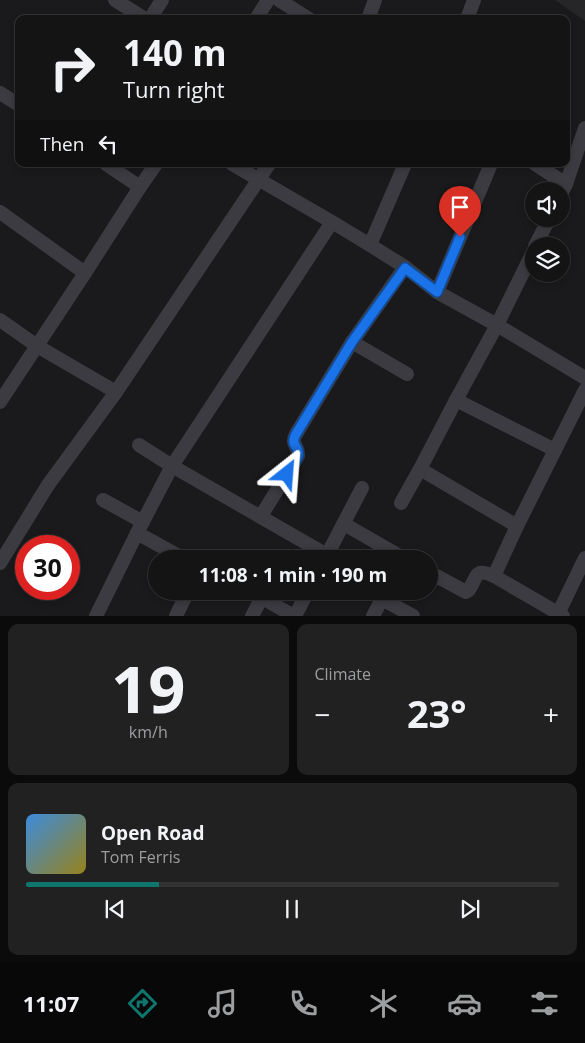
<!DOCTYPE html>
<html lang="en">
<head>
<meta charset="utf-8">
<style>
	body { margin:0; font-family:"Open Sans",sans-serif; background:#212122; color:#f1f3f6; height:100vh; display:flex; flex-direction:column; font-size:19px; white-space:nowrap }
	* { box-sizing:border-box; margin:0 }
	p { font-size:16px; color:#9d9ea0 }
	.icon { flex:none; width:28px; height:28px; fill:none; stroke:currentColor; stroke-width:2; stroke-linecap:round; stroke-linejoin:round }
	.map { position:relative; height:616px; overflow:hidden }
	.details { display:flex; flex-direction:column; gap:8px; padding:8px; background:#0b0b0c; flex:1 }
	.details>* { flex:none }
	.banner { position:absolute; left:15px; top:15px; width:555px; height:152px; border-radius:10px; box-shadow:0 2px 8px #0003,0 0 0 1px #333334; background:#141415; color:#f1f3f6; overflow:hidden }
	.tools { position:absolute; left:525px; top:182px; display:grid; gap:10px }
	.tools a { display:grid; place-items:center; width:45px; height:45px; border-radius:50%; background:#141415; box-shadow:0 2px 8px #0003,0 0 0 1px #333334; font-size:25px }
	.speed { position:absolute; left:15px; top:535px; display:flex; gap:10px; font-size:25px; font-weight:700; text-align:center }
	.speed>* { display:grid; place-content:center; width:65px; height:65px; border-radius:50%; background:#141415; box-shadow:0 2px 8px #0003,0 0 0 1px #333334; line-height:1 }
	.speed .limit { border:8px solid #d22; background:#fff; color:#111 }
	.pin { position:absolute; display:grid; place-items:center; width:42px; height:42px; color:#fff; margin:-51px -21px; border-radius:50% 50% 50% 0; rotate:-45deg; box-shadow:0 0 5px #0007 }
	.pin .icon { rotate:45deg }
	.me { position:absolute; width:55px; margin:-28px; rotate:28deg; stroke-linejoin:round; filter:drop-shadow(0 0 4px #0008) }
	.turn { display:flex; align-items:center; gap:18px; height:105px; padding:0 25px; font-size:22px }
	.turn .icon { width:65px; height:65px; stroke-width:2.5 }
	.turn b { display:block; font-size:35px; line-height:42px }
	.then { display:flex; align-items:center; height:48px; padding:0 25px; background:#0003; gap:10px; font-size:19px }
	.big { font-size:38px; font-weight:700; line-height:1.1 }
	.details .tile { flex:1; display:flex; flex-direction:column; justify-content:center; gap:8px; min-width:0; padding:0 18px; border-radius:10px; background:#212122 }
	.details .dial { align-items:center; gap:0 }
	.dial b { font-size:65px; line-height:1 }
	.song { display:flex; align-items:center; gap:15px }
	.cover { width:60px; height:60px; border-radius:8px; background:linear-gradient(135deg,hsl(210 70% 55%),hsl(50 70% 35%)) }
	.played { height:5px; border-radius:2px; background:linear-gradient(90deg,#0f766e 25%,#333334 25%) }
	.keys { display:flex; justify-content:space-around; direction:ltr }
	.heat { display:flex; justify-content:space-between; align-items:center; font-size:28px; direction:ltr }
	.details .tiles { flex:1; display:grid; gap:8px; grid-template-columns:1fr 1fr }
	.tile:last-child { grid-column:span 2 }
	.trip { position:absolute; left:148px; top:550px; width:290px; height:50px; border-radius:25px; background:#141415; box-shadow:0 2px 8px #0003,0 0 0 1px #333334; font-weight:700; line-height:50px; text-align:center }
	.tab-bar { display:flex; height:80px; justify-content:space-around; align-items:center; background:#080808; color:#9d9ea0 }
	.tab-bar .icon { width:35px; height:35px }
	.tab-bar .on { color:#0f766e }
	.tab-bar b { font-size:22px; color:#f1f3f6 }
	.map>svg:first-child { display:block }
	.built { fill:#262629 }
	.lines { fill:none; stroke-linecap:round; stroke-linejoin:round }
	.street { stroke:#3b3b41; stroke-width:14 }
	.route-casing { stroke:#114b97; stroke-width:12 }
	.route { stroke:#1a73e8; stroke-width:9 }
</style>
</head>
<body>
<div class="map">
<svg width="585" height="616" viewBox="0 0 585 616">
	<rect width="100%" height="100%" fill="#1a1a1c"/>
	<!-- built -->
	<polygon class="built" points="555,0 585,0 585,21"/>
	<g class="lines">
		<!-- street -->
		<g class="street">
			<polyline points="115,0 145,19"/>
			<polyline points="279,0 309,19"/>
			<polyline points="150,19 162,0"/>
			<polyline points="256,19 268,0"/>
			<polyline points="368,19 375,0"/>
			<polyline points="467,19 474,0"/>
			<polyline points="0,93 19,105"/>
			<polyline points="106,164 140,187"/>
			<polyline points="232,164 332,222 370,245 405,267 437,292 497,325 585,378"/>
			<polyline points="535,164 566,184"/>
			<polyline points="561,194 566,184 585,128"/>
			<polyline points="0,212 85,273"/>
			<polyline points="370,245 405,164"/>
			<polyline points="535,246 549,219"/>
			<polyline points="437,292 491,164"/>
			<polyline points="0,320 37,346 116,392"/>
			<polyline points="352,342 407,374"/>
			<polyline points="456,400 555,450"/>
			<polyline points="0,402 85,273 140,187 156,164"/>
			<polyline points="139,445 172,466 327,555"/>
			<polyline points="420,469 517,526"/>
			<polyline points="103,500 143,522"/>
			<polyline points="401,503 420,469 456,400 497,325 534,250"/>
			<path d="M261,516L298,456C299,445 290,445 296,434L352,342L405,267"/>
			<polyline points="344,524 405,559"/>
			<polyline points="137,533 184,559"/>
			<polyline points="325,559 362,488"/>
			<polyline points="0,563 48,485 116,392 269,164"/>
			<path d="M429,572L466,592L469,590C478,575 475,568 494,576L563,616"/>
			<polyline points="494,576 517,526 585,390"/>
			<polyline points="250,591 294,616"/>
			<polyline points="96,616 137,533 172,466 332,222"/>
			<polyline points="176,616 188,591"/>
			<polyline points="252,616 262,597"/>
			<polyline points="295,616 308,591"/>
			<polyline points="373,616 382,599 413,616"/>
			<polyline points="557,616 585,558"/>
		</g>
	</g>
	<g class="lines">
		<!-- route casing -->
		<g class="route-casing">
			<path id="route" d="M287,474C291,469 296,462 298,456C301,447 289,446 296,434L352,342L405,268L437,292L460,237"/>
		</g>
		<!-- route -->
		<use href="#route" class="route"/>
	</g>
</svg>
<div class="tools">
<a><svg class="icon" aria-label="sound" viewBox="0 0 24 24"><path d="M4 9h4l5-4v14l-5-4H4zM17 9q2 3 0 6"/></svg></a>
<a><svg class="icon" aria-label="layers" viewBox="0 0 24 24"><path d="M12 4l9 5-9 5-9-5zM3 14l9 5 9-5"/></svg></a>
</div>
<div class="speed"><div class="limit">30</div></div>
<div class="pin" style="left:460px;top:237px;background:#d93025"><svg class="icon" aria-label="arrive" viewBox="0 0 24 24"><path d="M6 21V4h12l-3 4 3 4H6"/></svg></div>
<svg class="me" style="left:287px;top:474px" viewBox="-20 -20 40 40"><path d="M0-17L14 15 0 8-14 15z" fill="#1a73e8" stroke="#fff" stroke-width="4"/></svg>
<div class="trip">11:08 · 1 min · 190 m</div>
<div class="banner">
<div class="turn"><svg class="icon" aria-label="right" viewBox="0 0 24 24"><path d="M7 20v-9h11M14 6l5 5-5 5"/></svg><div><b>140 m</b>Turn right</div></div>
<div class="then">Then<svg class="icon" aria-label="left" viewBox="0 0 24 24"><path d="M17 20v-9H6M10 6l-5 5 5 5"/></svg></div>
</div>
</div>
<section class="details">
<div class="tiles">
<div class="tile dial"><b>19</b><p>km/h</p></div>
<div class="tile"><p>Climate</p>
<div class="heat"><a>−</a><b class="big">23°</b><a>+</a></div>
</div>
<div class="tile">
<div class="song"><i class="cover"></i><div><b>Open Road</b><p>Tom Ferris</p></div></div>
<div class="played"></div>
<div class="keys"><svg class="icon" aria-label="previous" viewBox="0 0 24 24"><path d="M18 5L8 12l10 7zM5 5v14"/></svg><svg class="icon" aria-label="pause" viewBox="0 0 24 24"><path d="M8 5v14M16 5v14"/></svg><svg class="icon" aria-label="next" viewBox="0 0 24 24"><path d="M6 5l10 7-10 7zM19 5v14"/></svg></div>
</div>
</div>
</section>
<nav class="tab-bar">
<b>11:07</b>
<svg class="icon on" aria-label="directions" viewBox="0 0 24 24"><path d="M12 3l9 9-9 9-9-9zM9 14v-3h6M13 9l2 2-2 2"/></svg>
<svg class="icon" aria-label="music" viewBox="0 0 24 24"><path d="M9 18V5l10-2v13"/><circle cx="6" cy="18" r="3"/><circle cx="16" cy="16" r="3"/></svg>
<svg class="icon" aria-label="phone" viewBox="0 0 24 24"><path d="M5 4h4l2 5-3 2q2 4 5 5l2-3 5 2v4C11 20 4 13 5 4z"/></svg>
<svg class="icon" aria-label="climate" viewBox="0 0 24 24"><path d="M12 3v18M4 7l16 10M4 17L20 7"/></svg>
<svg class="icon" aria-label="car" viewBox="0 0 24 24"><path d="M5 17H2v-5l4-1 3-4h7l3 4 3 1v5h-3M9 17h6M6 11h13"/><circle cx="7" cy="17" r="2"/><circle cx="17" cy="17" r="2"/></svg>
<svg class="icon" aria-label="filters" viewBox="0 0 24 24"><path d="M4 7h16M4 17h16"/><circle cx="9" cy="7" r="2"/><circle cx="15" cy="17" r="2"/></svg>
</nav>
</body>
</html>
